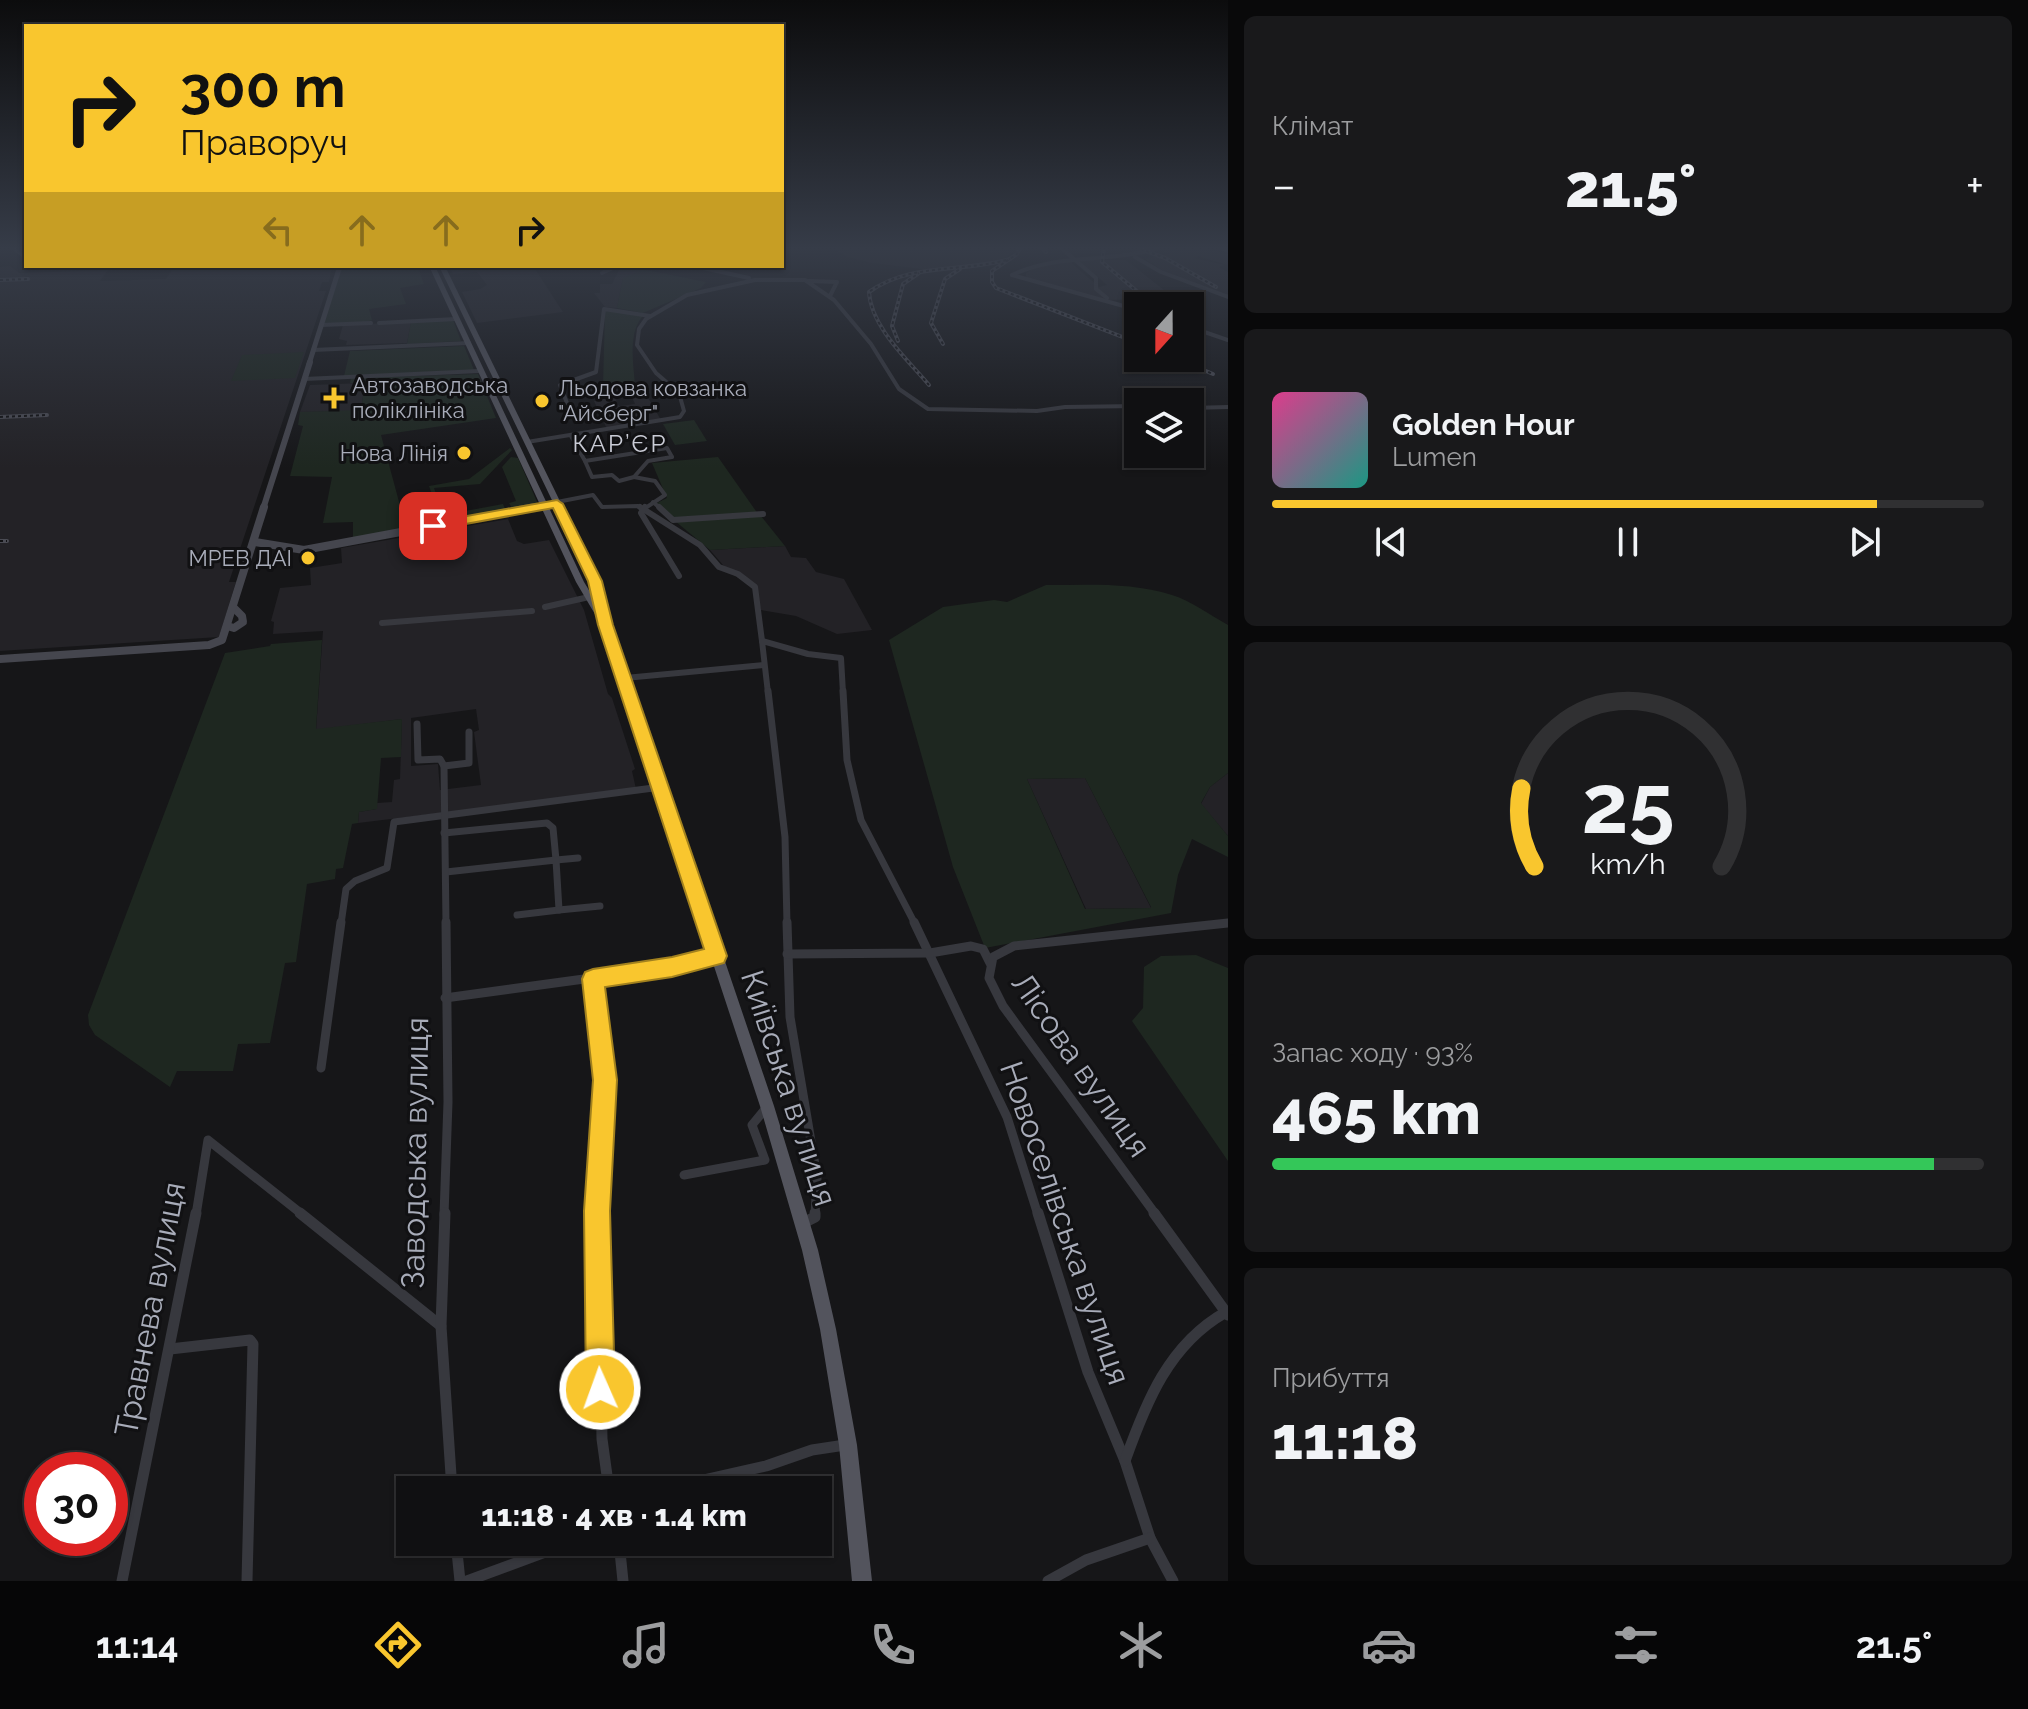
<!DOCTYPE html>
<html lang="uk">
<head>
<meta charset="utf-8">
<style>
	body { margin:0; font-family:Raleway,sans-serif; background:#19191b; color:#f1f3f6; height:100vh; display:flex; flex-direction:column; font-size:30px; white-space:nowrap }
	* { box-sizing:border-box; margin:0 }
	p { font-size:26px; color:#9c9d9f }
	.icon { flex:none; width:44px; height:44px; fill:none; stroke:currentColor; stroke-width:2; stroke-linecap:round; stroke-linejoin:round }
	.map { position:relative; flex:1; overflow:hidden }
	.details { display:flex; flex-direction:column; gap:16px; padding:16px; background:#09090a; width:800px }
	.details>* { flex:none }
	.guide { position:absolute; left:24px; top:24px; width:760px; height:244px; border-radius:0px; box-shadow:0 2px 6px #0004,0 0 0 2px #303032; background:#f9c62e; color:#111; overflow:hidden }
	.needle { width:52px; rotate:201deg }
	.fabs { position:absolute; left:1124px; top:292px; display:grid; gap:16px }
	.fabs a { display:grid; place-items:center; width:80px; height:80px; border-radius:0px; background:#101012; box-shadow:0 2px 6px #0004,0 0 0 2px #303032; font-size:40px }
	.speed { position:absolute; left:24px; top:1452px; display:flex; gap:16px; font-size:40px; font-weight:700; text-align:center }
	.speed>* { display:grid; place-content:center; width:104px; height:104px; border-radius:50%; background:#101012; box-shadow:0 2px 6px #0004,0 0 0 2px #303032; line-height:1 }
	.speed .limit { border:12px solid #d22; background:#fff; color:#111 }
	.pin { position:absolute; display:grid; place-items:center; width:68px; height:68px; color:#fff; margin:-34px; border-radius:16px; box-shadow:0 4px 12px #0006 }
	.me { position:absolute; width:88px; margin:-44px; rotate:358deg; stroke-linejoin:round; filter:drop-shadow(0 0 6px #0008) }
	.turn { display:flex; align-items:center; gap:28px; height:168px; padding:0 24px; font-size:36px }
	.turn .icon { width:104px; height:104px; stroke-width:2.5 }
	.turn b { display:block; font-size:56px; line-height:68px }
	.lanes { display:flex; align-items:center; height:76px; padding:0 24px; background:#0003; justify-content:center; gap:40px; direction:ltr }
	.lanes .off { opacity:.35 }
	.big { font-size:60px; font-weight:800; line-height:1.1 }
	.details .card { flex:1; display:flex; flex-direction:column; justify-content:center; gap:12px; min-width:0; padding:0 28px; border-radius:12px; background:#19191b }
	.details .dial { align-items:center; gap:0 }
	.dial svg { height:208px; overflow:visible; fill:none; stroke:#303032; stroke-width:7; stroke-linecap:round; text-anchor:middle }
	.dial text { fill:#f1f3f6; stroke:none }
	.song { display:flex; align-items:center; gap:24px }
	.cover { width:96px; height:96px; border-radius:12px; background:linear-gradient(135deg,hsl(330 70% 55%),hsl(170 70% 35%)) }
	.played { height:8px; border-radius:4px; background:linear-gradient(90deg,#f9c62e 85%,#303032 85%) }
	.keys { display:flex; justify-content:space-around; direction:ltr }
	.heat { display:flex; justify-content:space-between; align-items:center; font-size:44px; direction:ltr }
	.charge { height:12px; border-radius:6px; background:linear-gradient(90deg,#34c759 93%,#303032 0) }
	.trip { position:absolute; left:396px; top:1476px; width:436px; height:80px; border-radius:0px; background:#101012; box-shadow:0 2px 6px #0004,0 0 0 2px #303032; font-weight:800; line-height:80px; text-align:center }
	.dock { display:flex; height:128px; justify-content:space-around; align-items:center; background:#060607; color:#9c9d9f }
	.dock .icon { width:56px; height:56px }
	.dock .selected { color:#f9c62e }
	.dock b { font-size:36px; color:#f1f3f6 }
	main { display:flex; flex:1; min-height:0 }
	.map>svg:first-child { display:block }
	.built { fill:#232226; fill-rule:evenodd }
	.green { fill:#1e2720; fill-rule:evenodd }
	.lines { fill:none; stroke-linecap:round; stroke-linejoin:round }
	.street-far4 { stroke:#37383e; stroke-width:4 }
	.street-far3 { stroke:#37383e; stroke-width:6 }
	.street-far2 { stroke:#37383e; stroke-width:7 }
	.street-far1 { stroke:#37383e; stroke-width:9 }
	.street { stroke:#37383e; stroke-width:11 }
	.secondary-far2 { stroke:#45464e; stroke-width:5 }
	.secondary-far1 { stroke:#45464e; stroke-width:6 }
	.secondary { stroke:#45464e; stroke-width:8 }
	.primary { fill:#53545d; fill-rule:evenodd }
	.rail-casing { stroke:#4a4b53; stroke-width:4 }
	.rail { stroke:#111113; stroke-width:2; stroke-dasharray:3; stroke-linecap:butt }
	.route { fill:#f9c62e; stroke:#a2811e; stroke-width:2 }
	.poi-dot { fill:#f9c62e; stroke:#111113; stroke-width:3 }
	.labels { text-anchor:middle; stroke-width:6; stroke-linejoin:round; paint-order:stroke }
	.far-poi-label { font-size:22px; fill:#a8acb9; stroke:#111113; text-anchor:start }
	.far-neighbourhood-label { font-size:24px; letter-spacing:2px; fill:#c9cbd5; stroke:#111113 }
	.near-street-label { font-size:32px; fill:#a8acb9; stroke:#111113 }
</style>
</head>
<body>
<main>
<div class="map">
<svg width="1228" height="1581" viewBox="0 0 1228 1581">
	<rect width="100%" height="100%" fill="#161618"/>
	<!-- built -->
	<g class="built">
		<polygon points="830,247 1007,247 1014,251 1007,257 977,265 930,270 872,263 848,257"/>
		<polygon points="1168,247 1204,247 1228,254 1227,265 1198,256 1194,258 1225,265 1219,267 1228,272 1228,296 1165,272 1145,259 1169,254 1162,251"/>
		<polygon points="1067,259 1099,287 1107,285 1078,260 1126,260 1174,298 1108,300 1026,278 1026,273 1039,265"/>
		<polygon points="10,266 19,273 108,270 100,281 166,279 173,268 332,266 329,282 322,282 319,291 326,291 229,582 236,582 219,637 0,651 0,267"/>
		<polygon points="449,266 533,266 563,312 477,323 462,292 480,289 487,285 477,272 453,274"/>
		<polygon points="621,266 660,266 623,278 617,308 605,307 594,293 600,293 600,284 612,284"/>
		<polygon points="411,322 407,343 346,345 347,341 339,339 343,325"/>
		<polygon points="365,383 361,411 300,412 310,385"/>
		<polygon points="614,396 619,406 635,404 632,397 647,396 661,420 607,429 594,401"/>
		<path d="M508,519L517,541L524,544L549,540L584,610L608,694L612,698L635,769L632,771L636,789L358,823L359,812L376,809L377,803L392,802L394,780L400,779L402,719L316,730L323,631L273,634L274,622L271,621L280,588L311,585L310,568L342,563L341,548ZM476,709L479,730L474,732L481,785L440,790L438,764L411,766V718Z"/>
		<polygon points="785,546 791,557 806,558 816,572 844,579 872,630 837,634 796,616 761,610 754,588 729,572 710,550"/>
		<polygon points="1228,773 1228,836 1201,804 1210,787"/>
		<polygon points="1085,778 1151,908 1086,909 1027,779"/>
	</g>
	<!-- green -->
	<g class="green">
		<polygon points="388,266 418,267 424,284 400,288 406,304 369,309 372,320 366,322 323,324 341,269"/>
		<polygon points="642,270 646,270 706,282 701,288 643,313 617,308 623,278"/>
		<path d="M605,310L644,315C627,331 634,365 635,386L603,387Z"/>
		<polygon points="453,320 461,341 407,344 411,322"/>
		<polygon points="464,346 474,370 344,376 350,351"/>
		<polygon points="304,352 295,378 231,381 242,355"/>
		<polygon points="478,374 496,418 381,435 405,524 399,531 353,539 353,522 323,523 332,477 290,476 303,426 298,425 300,412 361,410 365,383 350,383 351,378"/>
		<polygon points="694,420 707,441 675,445 663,424"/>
		<polygon points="510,448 512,450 480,484 434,488 444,515 503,504 506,511 416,527 413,522 440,516 429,486 469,479"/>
		<polygon points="511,457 518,458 538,504 513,510 509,503 516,501 502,467"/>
		<polygon points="718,457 758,514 672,519 655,504 667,498 652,463"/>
		<polygon points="761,516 785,546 710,550 675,521"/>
		<path d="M1046,585C1088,585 1132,582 1172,595C1191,601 1210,615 1228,625V773L1210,787L1201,803L1228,836V857L1192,839L1178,875L1171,913L985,948L953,867L889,640L943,607L994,600L1007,602ZM1085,778L1151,907V908L1085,909L1027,779Z"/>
		<polygon points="322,640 316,729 402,719 401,757 381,758 377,809 359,812 358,823 352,824 343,868 336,869 335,879 307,884 296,962 285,963 270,1043 238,1044 233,1071 177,1071 170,1087 95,1035 89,1025 88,1015 225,653 270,646 271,644"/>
		<polygon points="1196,955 1228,968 1228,1161 1132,1021 1143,1008 1144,967 1161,956"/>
	</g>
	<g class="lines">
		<!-- street-far4 -->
		<g class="street-far4">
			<polyline points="1060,247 1096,278 1096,289 1107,298"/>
			<polyline points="1135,257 1161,272 1228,297"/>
			<polyline points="694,266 749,278"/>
			<polyline points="602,273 617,266"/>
			<path d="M1012,275C1060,252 1112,264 1161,247"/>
			<polyline points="1012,275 1138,310"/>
			<polyline points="809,281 837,282 830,296"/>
			<polyline points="379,323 456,319"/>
			<polyline points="321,325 371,323"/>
			<polyline points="1190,327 1228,340"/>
			<polyline points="313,350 469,343"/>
			<polyline points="304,379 480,371"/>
			<polyline points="567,403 560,385 596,372 604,309 650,316"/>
			<polyline points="1190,408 1228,407"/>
			<polyline points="571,436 585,461 667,448 672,457"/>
			<polyline points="527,442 680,417 684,411 679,393 656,373 637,345 639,329 646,319 687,295 755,280 805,280 834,300 871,344 899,389 928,409 1037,411 1065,407 1138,406"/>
			<polyline points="585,461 592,477 612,475 619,481 634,477 648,461 672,457"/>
			<polyline points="634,477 655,481 665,495 644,509"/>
			<polyline points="557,502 593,495 602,507 638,506 643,509"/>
			<polyline points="653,502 661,509"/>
		</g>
		<!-- street-far3 -->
		<g class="street-far3">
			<polyline points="640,507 700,545 719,567 738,574 755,587 762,641"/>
			<polyline points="645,507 641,513 679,576"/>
			<polyline points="659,507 673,520 763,514"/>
			<polyline points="545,607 589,597"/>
			<polyline points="382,623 532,611"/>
			<polyline points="625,678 764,665"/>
			<polyline points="768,693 762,641 808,654 841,658 843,693"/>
		</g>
		<!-- street-far2 -->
		<g class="street-far2">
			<polyline points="768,691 785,837 787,924"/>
			<polyline points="843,691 847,760 861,820 915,924"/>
			<polyline points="417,724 418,760 440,759 444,766"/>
			<polyline points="444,833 547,823 553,828 556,860 578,858"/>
			<polyline points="446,872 556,860 559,910 517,915"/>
			<polyline points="559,910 600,906"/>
			<polyline points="341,924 346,889 355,881 387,868 394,822 661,787"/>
			<polyline points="446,924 444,766 469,763 469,732"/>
			<polyline points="1216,924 1228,923"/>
		</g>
		<!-- street-far1 -->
		<g class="street-far1">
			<polyline points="787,922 790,1017 817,1177 815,1215"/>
			<polyline points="914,922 1007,1117 1038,1215"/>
			<polyline points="787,954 930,953 971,946 983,949 990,963"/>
			<polyline points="593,979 605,1080 598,1215"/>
			<polyline points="445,998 672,967 717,956"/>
			<polyline points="321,1068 341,922"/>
			<polyline points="684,1175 765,1160 752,1125 766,1108"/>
			<polyline points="196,1215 208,1140 303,1215"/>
			<polyline points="444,1215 448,1102 446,922"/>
			<polyline points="1156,1215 1003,1006 989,978 993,957 1014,946 1228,923"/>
		</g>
		<!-- street -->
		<g class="street">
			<polyline points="300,1213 441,1326"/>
			<polyline points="445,1213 441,1326 452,1490"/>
			<polyline points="598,1213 602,1439 609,1490"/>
			<polyline points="1038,1213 1088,1372 1125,1461 1150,1538 1173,1581"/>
			<polyline points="1154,1213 1228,1315"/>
			<polyline points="803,1223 815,1217 815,1213"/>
			<polyline points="170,1349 250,1340 253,1344 247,1581"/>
			<path d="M1125,1461C1146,1402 1169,1344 1226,1312"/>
			<polyline points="659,1490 766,1466 812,1450 845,1445"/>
			<polyline points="456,1542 460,1581"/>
			<polyline points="619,1542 623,1581"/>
			<polyline points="122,1581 196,1213"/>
			<polyline points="467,1581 572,1542"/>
			<polyline points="1048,1581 1086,1560 1150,1538"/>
		</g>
		<!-- secondary-far2 -->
		<polyline class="secondary-far2" points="309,364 340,266"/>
		<!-- secondary-far1 -->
		<g class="secondary-far1">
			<polyline points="263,509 310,362"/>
			<polyline points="525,509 543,506"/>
		</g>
		<!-- secondary -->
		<g class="secondary">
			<polyline points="255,542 304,550 535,507"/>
			<polyline points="227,626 234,628 243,622 242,616 233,607"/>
			<polyline points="0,659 209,645 222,640 264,507"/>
		</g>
		<!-- primary -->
		<g class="primary">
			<polygon points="9,247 14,247 26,256 26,260"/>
			<polygon points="41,266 108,266 105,268 44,268"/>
			<polygon points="429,266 435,266 584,582 595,600 591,581 439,266 445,266 599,581 611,625 774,1106 818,1250 836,1329 857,1445 872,1581 852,1581 839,1445 820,1329 802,1250 760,1106 599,617 596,616 576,582"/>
		</g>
		<!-- rail casing -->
		<g class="rail-casing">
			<g id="rail">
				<polyline points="1020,247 1017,254 992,271 992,282 996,288 1138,343"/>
				<polyline points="1041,247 1046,252"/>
				<polyline points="1104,247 1102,262 1139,293"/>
				<polyline points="1135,247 1165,258 1216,287"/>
				<polyline points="1215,247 1228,250"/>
				<polyline points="0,280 28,279"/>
				<polyline points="898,341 892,326 903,284 919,273"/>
				<polyline points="943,344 931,323 945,279 960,269"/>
				<polyline points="1175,358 1213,374"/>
				<path d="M929,385C908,360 871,327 869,292C911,262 962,273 1010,259"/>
				<polyline points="0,417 47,415"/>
				<polyline points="0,541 7,541"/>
			</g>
		</g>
		<!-- rail -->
		<use href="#rail" class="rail"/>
	</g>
	<!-- sky -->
	<linearGradient id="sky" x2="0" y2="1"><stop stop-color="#0c0c0d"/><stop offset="0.53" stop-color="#363c48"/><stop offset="1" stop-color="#363c48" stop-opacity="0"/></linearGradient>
	<rect width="1228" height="468" fill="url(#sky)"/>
	<!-- route -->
	<polygon class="route" points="557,500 563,504 602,581 613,625 727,956 724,963 672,977 605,987 617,1080 610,1211 615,1389 611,1400 600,1404 590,1400 586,1389 584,1211 593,1080 582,979 585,972 593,969 672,957 704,949 598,625 588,581 553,508 433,530 426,526 433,522"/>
	<!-- markers -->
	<g class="poi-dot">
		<path d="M330 386h8v8h8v8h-8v8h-8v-8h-8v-8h8z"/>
		<circle cx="542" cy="401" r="8"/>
		<circle cx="464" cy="453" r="8"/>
		<circle cx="308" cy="558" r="8"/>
	</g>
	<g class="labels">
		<!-- far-poi labels -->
		<g class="far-poi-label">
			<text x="352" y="393">Автозаводська<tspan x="352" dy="25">поліклініка</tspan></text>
			<text x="558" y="396">Льодова ковзанка<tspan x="558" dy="25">"Айсберг"</tspan></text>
			<text x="448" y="461" text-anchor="end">Нова Лінія</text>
			<text x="292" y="566" text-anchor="end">МРЕВ ДАІ</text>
		</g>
		<!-- far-neighbourhood labels -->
		<g class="far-neighbourhood-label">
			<text x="620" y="452">КАР’ЄР</text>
		</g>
		<!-- near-street labels -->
		<g class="near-street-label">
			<text transform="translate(1081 1065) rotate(55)" y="11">Лісова вулиця</text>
			<text transform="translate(789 1088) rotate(72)" y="11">Київська вулиця</text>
			<text transform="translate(415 1153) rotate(-89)" y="11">Заводська вулиця</text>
			<text transform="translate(1065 1223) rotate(71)" y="11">Новоселівська вулиця</text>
			<text transform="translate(150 1309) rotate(-79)" y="11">Травнева вулиця</text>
		</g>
	</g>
</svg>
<div class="fabs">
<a><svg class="needle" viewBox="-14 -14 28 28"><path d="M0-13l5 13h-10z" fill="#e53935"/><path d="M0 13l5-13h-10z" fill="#9c9d9f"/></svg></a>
<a><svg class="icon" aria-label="layers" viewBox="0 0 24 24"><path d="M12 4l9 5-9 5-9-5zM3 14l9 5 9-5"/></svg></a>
</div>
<div class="speed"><div class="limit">30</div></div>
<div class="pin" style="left:433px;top:526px;background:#d93025"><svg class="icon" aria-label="arrive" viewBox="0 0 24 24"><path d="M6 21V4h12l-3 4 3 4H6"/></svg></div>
<svg class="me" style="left:600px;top:1389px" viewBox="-20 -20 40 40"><circle r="17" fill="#f9c62e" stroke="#fff" stroke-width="3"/><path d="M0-11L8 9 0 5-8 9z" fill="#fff"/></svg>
<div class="trip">11:18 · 4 хв · 1.4 km</div>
<div class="guide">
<div class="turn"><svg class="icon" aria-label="right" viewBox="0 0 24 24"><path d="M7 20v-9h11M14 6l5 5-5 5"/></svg><div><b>300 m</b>Праворуч</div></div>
<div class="lanes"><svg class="icon off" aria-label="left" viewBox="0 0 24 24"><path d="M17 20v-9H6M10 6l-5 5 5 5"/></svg><svg class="icon off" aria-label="ahead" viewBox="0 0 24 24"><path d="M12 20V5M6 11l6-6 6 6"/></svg><svg class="icon off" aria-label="ahead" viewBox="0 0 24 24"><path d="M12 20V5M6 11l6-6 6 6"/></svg><svg class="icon" aria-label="right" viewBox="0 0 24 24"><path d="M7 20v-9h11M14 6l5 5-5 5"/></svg></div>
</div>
</div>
<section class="details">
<div class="card"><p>Клімат</p>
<div class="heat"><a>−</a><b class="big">21.5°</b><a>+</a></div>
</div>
<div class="card">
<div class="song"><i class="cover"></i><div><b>Golden Hour</b><p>Lumen</p></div></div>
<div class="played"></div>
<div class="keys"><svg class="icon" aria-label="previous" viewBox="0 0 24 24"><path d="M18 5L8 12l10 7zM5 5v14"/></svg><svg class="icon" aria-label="pause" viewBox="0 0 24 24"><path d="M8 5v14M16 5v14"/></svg><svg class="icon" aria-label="next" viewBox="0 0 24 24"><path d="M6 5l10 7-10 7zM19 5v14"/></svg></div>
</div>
<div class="card dial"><svg viewBox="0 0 100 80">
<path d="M14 69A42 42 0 1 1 86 69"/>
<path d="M14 69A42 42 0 0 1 9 39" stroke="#f9c62e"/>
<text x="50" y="56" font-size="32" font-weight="700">25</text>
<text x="50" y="72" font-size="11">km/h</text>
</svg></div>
<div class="card"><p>Запас ходу · 93%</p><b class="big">465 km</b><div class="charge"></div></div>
<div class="card"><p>Прибуття</p><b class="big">11:18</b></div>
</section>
</main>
<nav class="dock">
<b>11:14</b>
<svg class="icon selected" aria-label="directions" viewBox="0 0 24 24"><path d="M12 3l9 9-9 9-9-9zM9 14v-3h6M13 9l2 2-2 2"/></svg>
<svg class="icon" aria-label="music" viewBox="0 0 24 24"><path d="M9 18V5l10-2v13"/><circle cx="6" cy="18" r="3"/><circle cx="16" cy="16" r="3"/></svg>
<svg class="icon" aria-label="phone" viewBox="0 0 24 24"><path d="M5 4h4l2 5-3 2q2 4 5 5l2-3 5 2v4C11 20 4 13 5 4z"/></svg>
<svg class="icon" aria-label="climate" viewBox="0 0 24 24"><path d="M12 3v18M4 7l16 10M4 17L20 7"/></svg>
<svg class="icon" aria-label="car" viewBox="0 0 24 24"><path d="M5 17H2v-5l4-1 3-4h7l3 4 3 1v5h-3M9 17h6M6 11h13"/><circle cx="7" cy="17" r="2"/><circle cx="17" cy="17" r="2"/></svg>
<svg class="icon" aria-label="filters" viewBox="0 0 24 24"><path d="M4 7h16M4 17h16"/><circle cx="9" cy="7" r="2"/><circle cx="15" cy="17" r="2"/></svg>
<b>21.5°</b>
</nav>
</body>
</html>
